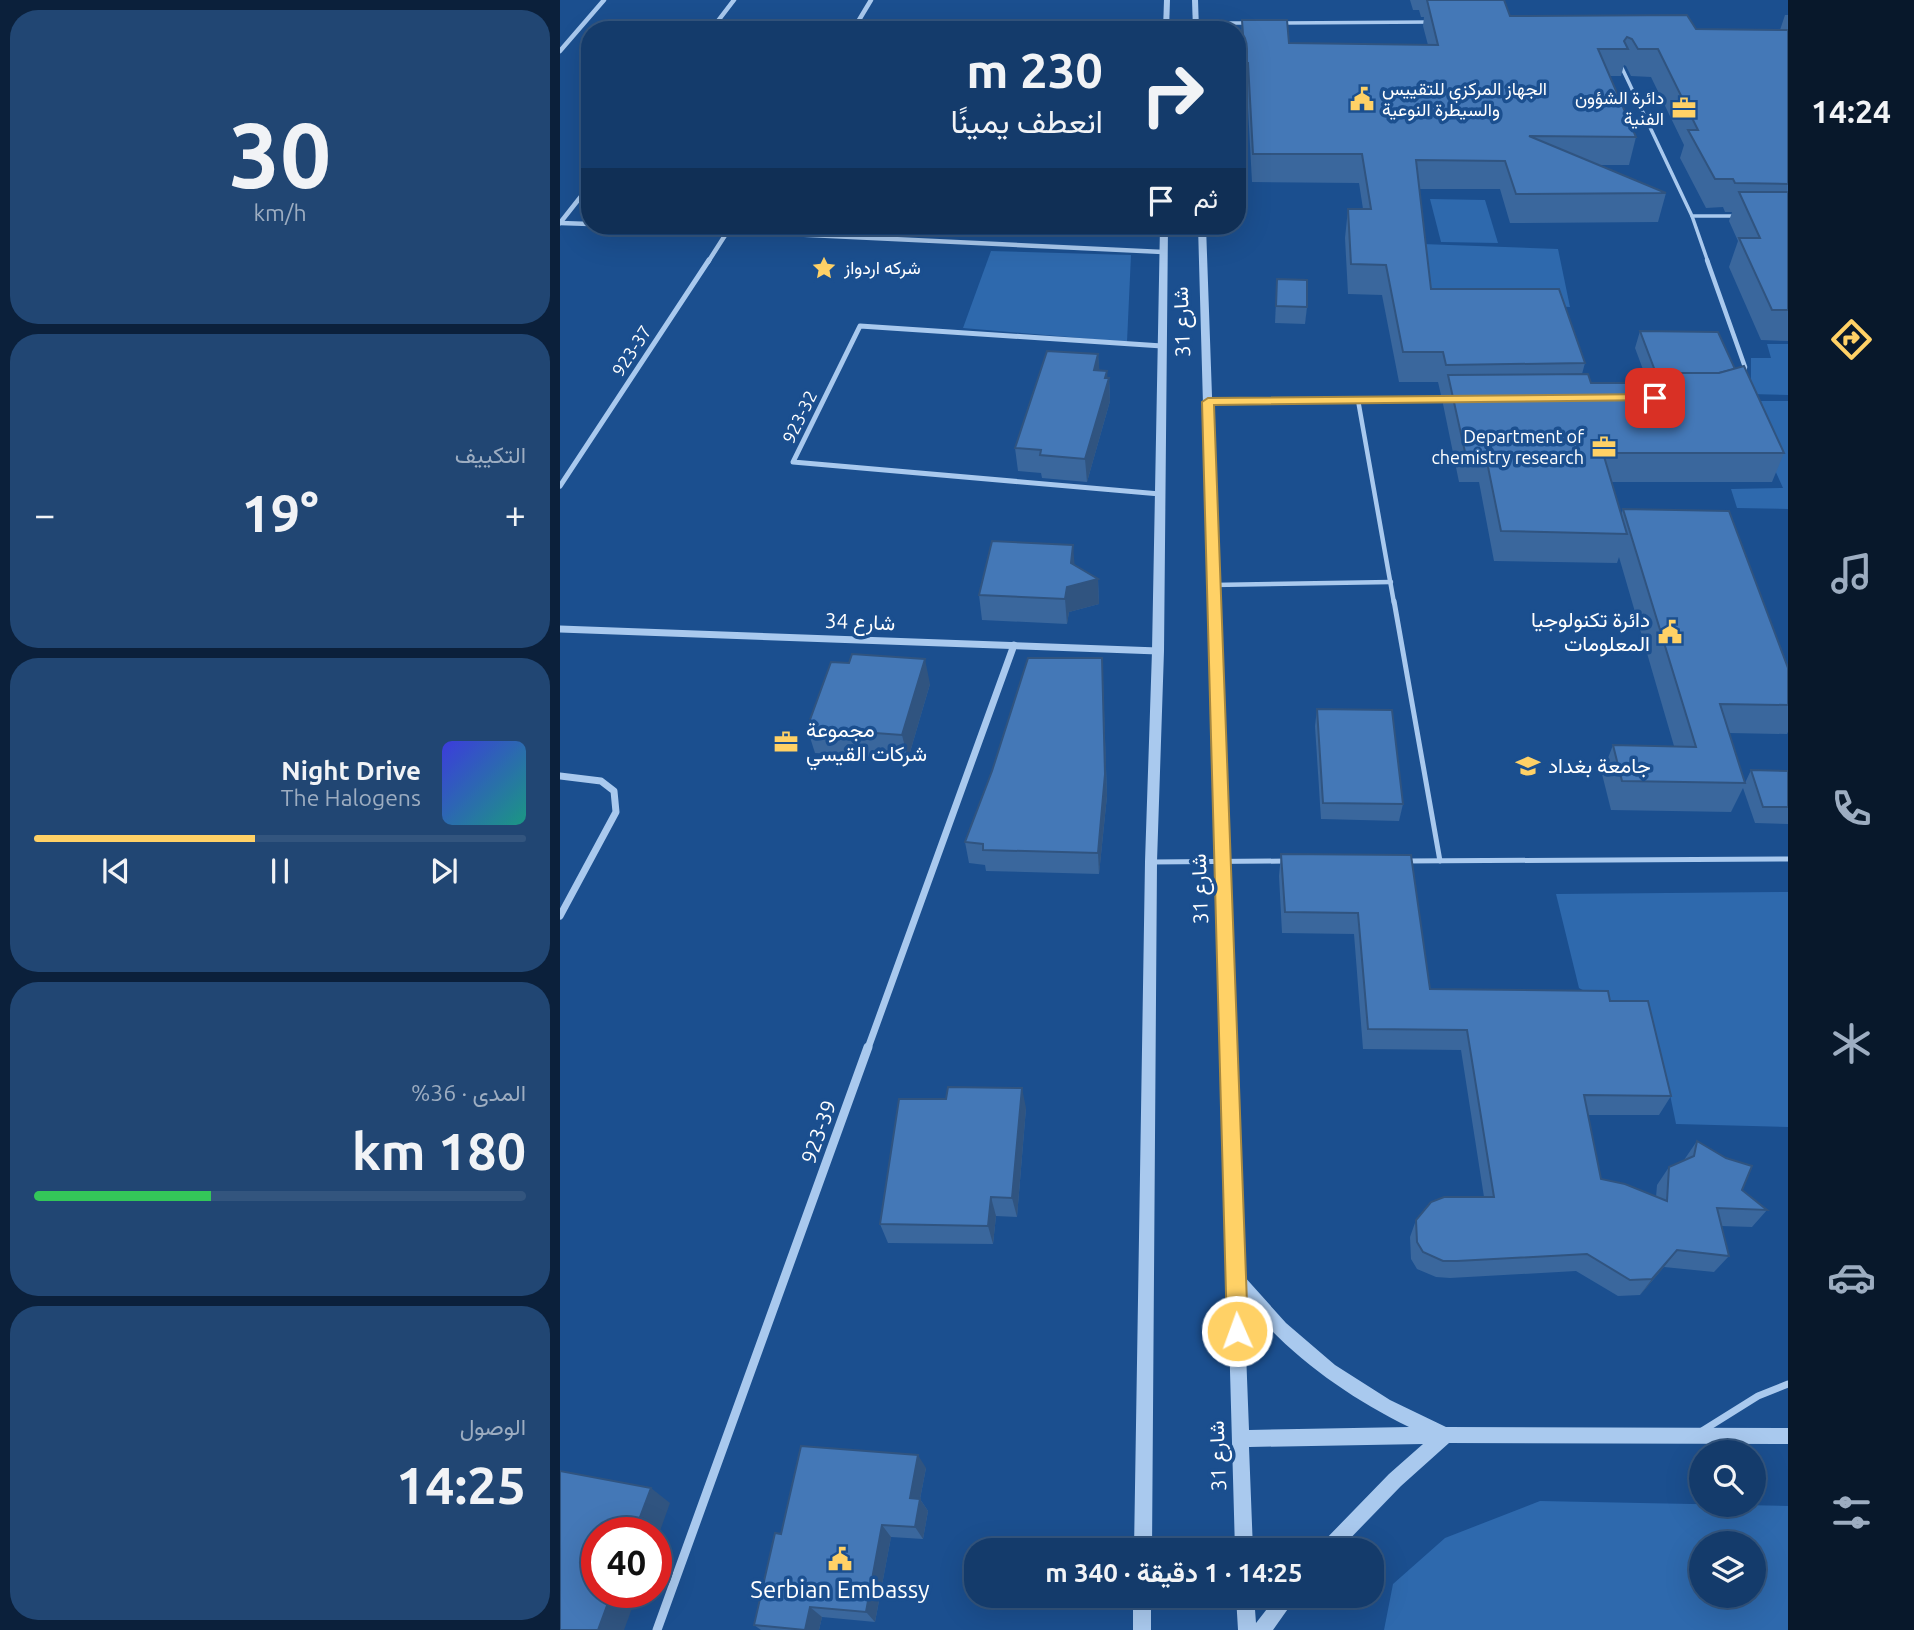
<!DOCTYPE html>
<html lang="ar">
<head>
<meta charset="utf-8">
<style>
	body { margin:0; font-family:Ubuntu,Vazirmatn,sans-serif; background:#214673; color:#f1f3f6; direction:rtl; height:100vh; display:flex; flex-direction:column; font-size:26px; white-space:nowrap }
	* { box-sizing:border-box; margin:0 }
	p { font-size:23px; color:#9dadc1 }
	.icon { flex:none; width:38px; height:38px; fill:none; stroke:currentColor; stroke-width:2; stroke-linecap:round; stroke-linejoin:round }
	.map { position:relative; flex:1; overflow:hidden; direction:ltr }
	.side { display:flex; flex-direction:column; gap:10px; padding:10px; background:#0b203b; width:560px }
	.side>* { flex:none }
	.guide { position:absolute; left:21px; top:21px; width:665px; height:214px; border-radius:28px; box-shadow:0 7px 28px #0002,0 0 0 2px #33557e; direction:rtl; background:#143b6b; color:#f1f3f6; overflow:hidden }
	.buttons { position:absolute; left:1129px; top:1440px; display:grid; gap:14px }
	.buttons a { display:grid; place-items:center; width:77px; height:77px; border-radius:50%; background:#143b6b; box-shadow:0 7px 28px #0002,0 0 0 2px #33557e; font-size:35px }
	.speed { position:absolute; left:21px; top:1517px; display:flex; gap:14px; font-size:35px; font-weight:700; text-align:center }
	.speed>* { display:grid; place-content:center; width:91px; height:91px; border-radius:50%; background:#143b6b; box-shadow:0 7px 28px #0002,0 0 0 2px #33557e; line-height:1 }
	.speed .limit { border:10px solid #d22; background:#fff; color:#111 }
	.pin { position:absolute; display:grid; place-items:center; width:60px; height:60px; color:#fff; margin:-30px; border-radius:14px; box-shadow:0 4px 10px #0006 }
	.me { position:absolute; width:77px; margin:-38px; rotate:358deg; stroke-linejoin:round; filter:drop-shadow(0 0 5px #0008) }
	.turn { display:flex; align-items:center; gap:24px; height:147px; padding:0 28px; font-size:32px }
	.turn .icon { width:91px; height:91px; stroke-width:2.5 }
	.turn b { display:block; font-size:49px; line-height:60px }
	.then { display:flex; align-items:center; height:66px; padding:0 28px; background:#0003; gap:14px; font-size:26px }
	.big { font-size:52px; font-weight:700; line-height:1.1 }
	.side .widget { flex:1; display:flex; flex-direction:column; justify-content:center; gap:10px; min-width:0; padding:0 24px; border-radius:28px; background:#214673 }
	.side .dial { align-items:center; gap:0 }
	.dial b { font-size:91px; line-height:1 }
	.song { display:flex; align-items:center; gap:21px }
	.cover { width:84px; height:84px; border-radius:10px; background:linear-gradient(135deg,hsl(240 70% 55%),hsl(170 70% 35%)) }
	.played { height:7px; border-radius:4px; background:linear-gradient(90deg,#ffd166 45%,#33557e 45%) }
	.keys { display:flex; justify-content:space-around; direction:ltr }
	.heat { display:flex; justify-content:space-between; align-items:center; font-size:38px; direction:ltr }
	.charge { height:10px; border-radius:5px; background:linear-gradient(90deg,#34c759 36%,#33557e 0) }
	.trip { position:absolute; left:404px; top:1538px; width:420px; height:70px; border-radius:28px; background:#143b6b; box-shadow:0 7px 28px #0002,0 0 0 2px #33557e; font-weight:700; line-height:70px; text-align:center; direction:rtl }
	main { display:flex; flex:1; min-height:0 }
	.tab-bar { display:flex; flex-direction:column; width:126px; justify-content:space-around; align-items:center; background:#08182b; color:#9dadc1 }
	.tab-bar .icon { width:49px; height:49px }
	.tab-bar .current { color:#ffd166 }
	.tab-bar b { font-size:32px; color:#f1f3f6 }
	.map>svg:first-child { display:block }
	.green { fill:#2e69ad; fill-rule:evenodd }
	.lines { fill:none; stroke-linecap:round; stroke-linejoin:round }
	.service-far3 { stroke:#a9c9ee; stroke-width:3.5 }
	.service-far2 { stroke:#a9c9ee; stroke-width:4.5 }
	.service-far1 { stroke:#a9c9ee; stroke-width:5 }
	.service { stroke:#a9c9ee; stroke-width:7 }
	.minor-far3 { stroke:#a9c9ee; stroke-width:4.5 }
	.minor-far2 { stroke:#a9c9ee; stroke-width:5 }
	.minor-far1 { stroke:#a9c9ee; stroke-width:7 }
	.minor { stroke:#a9c9ee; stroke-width:9 }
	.tertiary { fill:#a9c9ee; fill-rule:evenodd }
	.wall { fill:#3a679d }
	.shaded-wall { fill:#305480 }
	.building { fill:#4478b7; stroke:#305480; stroke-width:2 }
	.route { fill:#ffd166; stroke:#a68842; stroke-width:2 }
	.labels { text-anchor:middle; stroke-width:7; stroke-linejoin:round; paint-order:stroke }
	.far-poi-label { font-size:18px; fill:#fff; stroke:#1b4f8f; text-anchor:start }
	.far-street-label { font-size:18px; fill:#fff; stroke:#1b4f8f }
	.street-label { font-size:21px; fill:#fff; stroke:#1b4f8f }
	.poi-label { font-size:21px; fill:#fff; stroke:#1b4f8f; text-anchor:start }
	.near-poi-label { font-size:24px; fill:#fff; stroke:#1b4f8f }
</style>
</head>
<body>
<main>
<nav class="tab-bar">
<b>14:24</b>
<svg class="icon current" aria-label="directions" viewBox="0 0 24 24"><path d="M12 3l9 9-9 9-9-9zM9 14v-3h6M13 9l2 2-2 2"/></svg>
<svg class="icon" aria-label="music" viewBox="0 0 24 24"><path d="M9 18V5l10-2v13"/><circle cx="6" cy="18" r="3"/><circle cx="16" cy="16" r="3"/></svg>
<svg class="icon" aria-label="phone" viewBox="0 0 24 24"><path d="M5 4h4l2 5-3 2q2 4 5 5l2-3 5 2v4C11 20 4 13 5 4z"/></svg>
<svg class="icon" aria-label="climate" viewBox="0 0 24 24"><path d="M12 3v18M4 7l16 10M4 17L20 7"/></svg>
<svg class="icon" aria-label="car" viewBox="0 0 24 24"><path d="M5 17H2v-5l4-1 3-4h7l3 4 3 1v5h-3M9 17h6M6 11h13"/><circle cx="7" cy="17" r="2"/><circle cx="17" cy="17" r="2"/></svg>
<svg class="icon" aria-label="filters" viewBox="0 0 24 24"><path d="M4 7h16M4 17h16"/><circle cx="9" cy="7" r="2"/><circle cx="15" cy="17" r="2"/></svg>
</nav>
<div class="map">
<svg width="1228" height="1630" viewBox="0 0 1228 1630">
	<rect width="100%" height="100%" fill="#1b4f8f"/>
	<!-- green -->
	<g class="green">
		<polygon points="870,199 925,200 938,243 881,242"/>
		<polygon points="862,244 998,249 1010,307 867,301"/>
		<polygon points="431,251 571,255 567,342 403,328"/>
		<polygon points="1207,344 1228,344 1228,395 1191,394 1191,358 1211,358"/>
		<polygon points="1184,401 1228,401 1228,509 1177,508 1171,489 1223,488"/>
		<polygon points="1228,892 1228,1127 1116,1124 1106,1075 1041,1000 1019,988 996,894"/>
		<path d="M980,1501L1228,1506V1630H824L833,1584L885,1538ZM1141,1544H1194V1596H1141Z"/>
	</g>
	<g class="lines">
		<!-- service-far3 -->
		<g class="service-far3">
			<polyline points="606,23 688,23"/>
			<polyline points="723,23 870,22"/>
			<polyline points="1062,68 1132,216 1176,216"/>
			<polyline points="1132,216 1148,262"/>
		</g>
		<!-- service-far2 -->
		<g class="service-far2">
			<polyline points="1147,260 1185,367 1184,372"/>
			<polyline points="798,400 834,603"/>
			<polyline points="648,402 889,399"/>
			<polyline points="653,585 831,582"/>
		</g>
		<!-- service-far1 -->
		<g class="service-far1">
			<polyline points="834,601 880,861"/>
			<polyline points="846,861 1228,859"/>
			<polyline points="591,862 728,861"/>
		</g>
		<!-- service -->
		<polyline class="service" points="1142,1431 1198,1396 1228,1384"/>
		<!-- minor-far3 -->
		<g class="minor-far3">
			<polyline points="151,30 174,0"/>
			<polyline points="293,30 311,0"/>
			<polyline points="0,51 44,0"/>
			<polyline points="0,223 30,185"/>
			<polyline points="0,223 30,224"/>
			<polyline points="63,226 603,252"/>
			<polyline points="148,262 171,226"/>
		</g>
		<!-- minor-far2 -->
		<g class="minor-far2">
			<polyline points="0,486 149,260"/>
			<polyline points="600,494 233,462 300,326 602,346"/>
		</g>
		<!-- minor-far1 -->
		<g class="minor-far1">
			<polyline points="0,629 598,651"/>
			<polyline points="0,776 41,781 54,791 56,812 0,916"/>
			<polyline points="308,1048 454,645"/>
		</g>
		<!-- minor -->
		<polyline class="minor" points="97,1630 308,1047"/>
		<!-- tertiary -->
		<g class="tertiary">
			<polygon points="604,0 610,0 609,30 603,30"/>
			<polygon points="632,0 638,0 639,30 633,30"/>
			<polygon points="600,226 608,226 604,651 597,862 592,1550 574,1550 585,862 592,651"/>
			<path d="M638,226H646L683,1275L726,1323L775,1365L830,1400L886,1427L1228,1428V1444L889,1443L841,1486L779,1550H758L761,1544L829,1474L863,1444L689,1447L693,1550H675ZM684,1300C729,1355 786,1396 849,1427L689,1430Z"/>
			<rect x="573" y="1596" width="18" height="34"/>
			<polygon points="676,1596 694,1596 696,1623 717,1596 737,1596 713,1630 678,1630"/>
		</g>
	</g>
	<!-- wall -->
	<g class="wall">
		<polygon points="850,0 944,0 950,16 1136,29 1220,30 1225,15 1228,15 1228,341 1201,340 1169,267 1178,241 1169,221 1172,212 1165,212 1163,207 1146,208 1120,158 1124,145 1091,77 1071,76 1066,66 1064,65 1061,76 1050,76 1076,137 1069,165 1039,165 1106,193 1098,222 950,223 940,189 859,189 871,289 1025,363 1022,374 1031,383 1088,383 1075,348 1080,331 1175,369 1224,453 1212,482 1052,482 1061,515 1063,509 1228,668 1228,732 1227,734 1169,733 1185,783 1191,770 1228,771 1228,824 1195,823 1183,788 1171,812 1051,810 1042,774 1053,745 1114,746 1059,557 1057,563 934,561 919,482 899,482 883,404 884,395 881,395 878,382 839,382 822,295 788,294 785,238 788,209 803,209 799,183 692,182 687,90 684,90 681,46 682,20 729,43 868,45 863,26 864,17 861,17 859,10 853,10"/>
		<polygon points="717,279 747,307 745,324 715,323"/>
		<polygon points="538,354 539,370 548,378 549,378 550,401 527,482 482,478 481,473 458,471 455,448"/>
		<polygon points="515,565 538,579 539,604 509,612 507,624 422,620 419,595"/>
		<polygon points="289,663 370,684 348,759 255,753 247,728"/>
		<polygon points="543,680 547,796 539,874 426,871 425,865 409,863 405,842"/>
		<polygon points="757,709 843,804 839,821 761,819 755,726"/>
		<polygon points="721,854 851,855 870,989 1050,1001 1111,1096 1099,1115 1028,1115 1041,1179 1096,1197 1097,1185 1109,1167 1124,1160 1137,1141 1182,1190 1207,1210 1192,1227 1161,1226 1169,1256 1154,1272 1104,1267 1080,1295 1058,1296 1016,1271 890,1278 876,1277 857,1269 851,1259 850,1237 856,1220 924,1197 901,1050 803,1049 794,934 722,933 719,876"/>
		<polygon points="466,1108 457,1217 436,1216 433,1244 328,1243 320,1224"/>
		<polygon points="366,1468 360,1499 368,1511 363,1539 331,1537 315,1622 262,1617 259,1630 201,1630 194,1625 221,1534"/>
	</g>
	<!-- shaded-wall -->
	<g class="shaded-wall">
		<polygon points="538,354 540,377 534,370"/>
		<polygon points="547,371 548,383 549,378 550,401 527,482 525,459"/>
		<polygon points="513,545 515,570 538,579 539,604 509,612 507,624 505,599"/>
		<polygon points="542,658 547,796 539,874 538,853"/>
		<polygon points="365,659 370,684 348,759 342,735"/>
		<polygon points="462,1088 466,1108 457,1217 452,1198"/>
		<polygon points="431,1197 436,1216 433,1244 428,1226"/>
		<polygon points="1117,1250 1104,1267 1080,1295 1092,1279"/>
		<polygon points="358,1455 366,1468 360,1499 368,1511 363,1539 355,1527 350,1498"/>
		<polygon points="91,1488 110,1503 96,1542 96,1533 74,1533"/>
		<polygon points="322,1525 331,1537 315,1622 306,1612"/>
		<polygon points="52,1592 78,1592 64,1630 38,1630"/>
		<polygon points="250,1607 262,1617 259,1630 245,1630"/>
	</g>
	<!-- building -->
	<g class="building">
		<polygon points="867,0 944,0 950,16 1127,15 1136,29 1228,30 1228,184 1175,183 1173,179 1155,179 1128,130 1138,130 1098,49 1078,49 1072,39 1067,37 1064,41 1068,49 1038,49 1076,137 969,136 1106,193 956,194 945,161 856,160 871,289 999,289 1025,363 886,365 883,352 843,352 826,265 791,264 788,209 811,209 802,154 693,154 688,63 685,63 682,20 727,20 729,43 878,45"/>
		<polygon points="1179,192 1228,192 1228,310 1212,310 1179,238 1200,238"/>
		<polygon points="717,279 747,280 747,307 716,306"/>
		<polygon points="1080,331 1158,332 1175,369 1159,373 1104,373 1104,376 1097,376"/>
		<polygon points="487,351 538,354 534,370 547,371 545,378 549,378 525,459 480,455 481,450 455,448"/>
		<polygon points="1184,366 1224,453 1043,453 1067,534 941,531 925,452 905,452 888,375 1028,374 1031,383 1108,383 1104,373 1159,373"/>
		<polygon points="1063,509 1169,511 1228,668 1228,705 1160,704 1185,783 1062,781 1053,745 1136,747"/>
		<polygon points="432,541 513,545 511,563 538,579 507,587 505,599 419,595"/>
		<polygon points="292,654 365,659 342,735 247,728 271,662 289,663"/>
		<polygon points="468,658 542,658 545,774 538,853 423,850 423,844 405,842 432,771"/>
		<polygon points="757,709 832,710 843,804 763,803"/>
		<polygon points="1191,770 1228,771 1228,807 1203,807"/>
		<polygon points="721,854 851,855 870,989 1048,991 1050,1001 1088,1001 1111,1096 1024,1095 1041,1179 1065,1184 1107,1201 1109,1167 1134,1156 1137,1141 1166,1158 1192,1166 1182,1190 1207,1210 1157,1208 1169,1256 1117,1250 1092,1279 1070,1280 1027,1254 897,1261 883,1261 863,1252 857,1242 856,1220 871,1202 884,1197 934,1197 907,1030 808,1029 798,913 725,912"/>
		<polygon points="388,1087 462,1088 452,1198 431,1197 428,1226 320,1224 339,1099 386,1099"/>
		<polygon points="241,1446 358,1455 350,1498 360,1499 355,1527 322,1525 306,1612 250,1607 245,1630 194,1625 215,1533 221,1534"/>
		<polygon points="0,1471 91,1488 74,1533 37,1533 37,1592 52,1592 38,1630 0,1630"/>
	</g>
	<!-- route -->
	<polygon class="route" points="1095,394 1101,398 1099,400 654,405 688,1331 684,1338 677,1341 670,1338 667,1331 642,402 648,398"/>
	<!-- icons -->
	<defs>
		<g id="civic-bare" transform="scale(1.89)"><path d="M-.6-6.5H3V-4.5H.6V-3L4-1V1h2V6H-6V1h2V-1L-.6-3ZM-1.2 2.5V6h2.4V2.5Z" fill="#ffd166" stroke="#1b4f8f" stroke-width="2.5" paint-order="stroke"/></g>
		<g id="office-bare" transform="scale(1.89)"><path d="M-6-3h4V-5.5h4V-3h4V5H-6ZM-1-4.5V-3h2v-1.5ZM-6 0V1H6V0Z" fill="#ffd166" stroke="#1b4f8f" stroke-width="2.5" paint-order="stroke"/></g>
		<g id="sight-bare" transform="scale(1.89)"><path d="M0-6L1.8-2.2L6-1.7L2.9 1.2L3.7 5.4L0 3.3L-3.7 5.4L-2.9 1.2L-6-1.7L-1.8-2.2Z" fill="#ffd166" stroke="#1b4f8f" stroke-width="2.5" paint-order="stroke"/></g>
		<g id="university-bare" transform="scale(1.89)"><path d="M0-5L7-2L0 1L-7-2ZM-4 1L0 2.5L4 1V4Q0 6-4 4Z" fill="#ffd166" stroke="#1b4f8f" stroke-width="2.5" paint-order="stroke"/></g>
	</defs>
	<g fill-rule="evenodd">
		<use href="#civic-bare" x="802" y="99"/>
		<use href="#office-bare" x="1124" y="108"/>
		<use href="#sight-bare" x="264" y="268"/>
		<use href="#office-bare" x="1044" y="447"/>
		<use href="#civic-bare" x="1110" y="632"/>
		<use href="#office-bare" x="226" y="742"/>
		<use href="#university-bare" x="968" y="766"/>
		<use href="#civic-bare" x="280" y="1559"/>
	</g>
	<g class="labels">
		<!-- far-poi labels -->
		<g class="far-poi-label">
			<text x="822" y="95">الجهاز المركزي للتقييس<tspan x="822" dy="21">والسيطرة النوعية</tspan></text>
			<text x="1104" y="104" text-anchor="end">دائرة الشؤون<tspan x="1104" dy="21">الفنية</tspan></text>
			<text x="284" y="274">شركه اردواز</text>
			<text x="1024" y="443" text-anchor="end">Department of<tspan x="1024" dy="21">chemistry research</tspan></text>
		</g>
		<!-- far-street labels -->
		<g class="far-street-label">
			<text transform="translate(72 351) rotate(-57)" y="6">923-37</text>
			<text transform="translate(240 417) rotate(-64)" y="6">923-32</text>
		</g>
		<!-- street labels -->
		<g class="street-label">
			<text transform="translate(622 322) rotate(-92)" y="7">شارع 31</text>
			<text transform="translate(300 622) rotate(2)" y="7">شارع 34</text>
			<text transform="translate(640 889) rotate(-92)" y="7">شارع 31</text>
			<text transform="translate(259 1132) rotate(-70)" y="7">923-39</text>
			<text transform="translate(658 1456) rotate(-92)" y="7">شارع 31</text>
		</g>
		<!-- poi labels -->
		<g class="poi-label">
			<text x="1090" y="627" text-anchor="end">دائرة تكنولوجيا<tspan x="1090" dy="24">المعلومات</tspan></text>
			<text x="246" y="737">مجموعة<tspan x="246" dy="24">شركات القيسي</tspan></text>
			<text x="988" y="773">جامعة بغداد</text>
		</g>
		<!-- near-poi labels -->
		<g class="near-poi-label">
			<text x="280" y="1598">Serbian Embassy</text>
		</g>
	</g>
</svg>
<div class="buttons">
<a><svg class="icon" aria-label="search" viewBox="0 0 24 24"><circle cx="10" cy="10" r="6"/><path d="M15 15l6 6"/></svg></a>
<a><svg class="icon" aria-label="layers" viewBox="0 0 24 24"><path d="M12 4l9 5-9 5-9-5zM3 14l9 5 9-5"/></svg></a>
</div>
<div class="speed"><div class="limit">40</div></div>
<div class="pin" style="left:1095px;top:398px;background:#d93025"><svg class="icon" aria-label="arrive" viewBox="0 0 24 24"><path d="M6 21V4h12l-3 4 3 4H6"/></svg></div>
<svg class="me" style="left:677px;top:1331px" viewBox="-20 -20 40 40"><circle r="17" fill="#ffd166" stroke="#fff" stroke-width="3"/><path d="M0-11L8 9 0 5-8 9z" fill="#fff"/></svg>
<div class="trip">14:25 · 1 دقيقة · 340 m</div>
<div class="guide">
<div class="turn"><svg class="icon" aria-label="right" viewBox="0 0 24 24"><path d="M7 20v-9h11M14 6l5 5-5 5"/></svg><div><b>230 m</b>انعطف يمينًا</div></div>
<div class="then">ثم<svg class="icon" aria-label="arrive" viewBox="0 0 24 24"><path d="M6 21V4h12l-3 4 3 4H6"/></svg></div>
</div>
</div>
<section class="side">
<div class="widget dial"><b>30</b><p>km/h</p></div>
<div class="widget"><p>التكييف</p>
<div class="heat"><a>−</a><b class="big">19°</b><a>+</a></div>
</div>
<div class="widget">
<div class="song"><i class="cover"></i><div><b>Night Drive</b><p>The Halogens</p></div></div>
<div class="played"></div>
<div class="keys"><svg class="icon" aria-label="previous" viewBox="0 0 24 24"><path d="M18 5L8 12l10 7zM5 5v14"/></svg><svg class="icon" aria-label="pause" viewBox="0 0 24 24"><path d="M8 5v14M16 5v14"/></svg><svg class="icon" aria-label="next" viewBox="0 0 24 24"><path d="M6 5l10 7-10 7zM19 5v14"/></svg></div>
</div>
<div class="widget"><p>المدى · 36%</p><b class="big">180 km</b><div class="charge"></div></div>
<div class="widget"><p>الوصول</p><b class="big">14:25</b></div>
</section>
</main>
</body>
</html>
